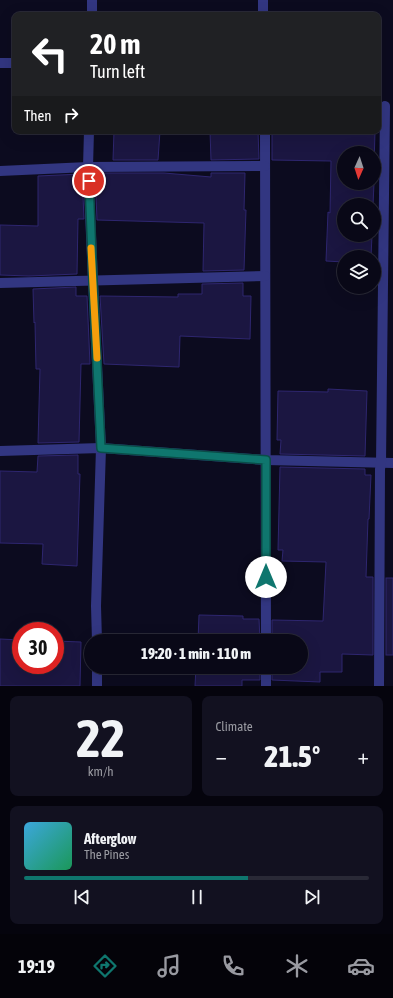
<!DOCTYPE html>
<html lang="en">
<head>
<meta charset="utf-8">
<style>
	body { margin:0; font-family:"Asap Condensed",sans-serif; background:#121120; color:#f1f3f6; height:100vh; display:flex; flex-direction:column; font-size:15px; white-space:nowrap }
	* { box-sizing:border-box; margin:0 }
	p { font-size:13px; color:#999aa1 }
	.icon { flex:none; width:22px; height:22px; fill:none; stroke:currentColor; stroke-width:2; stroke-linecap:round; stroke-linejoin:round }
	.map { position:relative; height:686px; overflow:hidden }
	.drawer { display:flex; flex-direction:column; gap:10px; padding:10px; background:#05040d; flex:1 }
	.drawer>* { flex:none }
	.top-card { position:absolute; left:12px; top:12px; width:369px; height:122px; border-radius:8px; box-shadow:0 4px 16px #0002,0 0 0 1px #292936; background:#202124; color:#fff; overflow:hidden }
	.needle { width:26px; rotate:183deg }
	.tools { position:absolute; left:337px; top:146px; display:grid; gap:8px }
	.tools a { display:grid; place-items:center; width:44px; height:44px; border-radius:50%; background:#090817; box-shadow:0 4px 16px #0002,0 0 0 1px #292936; font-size:20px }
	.speed { position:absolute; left:12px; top:622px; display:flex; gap:8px; font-size:20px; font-weight:700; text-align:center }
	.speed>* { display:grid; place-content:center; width:52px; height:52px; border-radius:50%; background:#090817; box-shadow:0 4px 16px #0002,0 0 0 1px #292936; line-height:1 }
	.speed .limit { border:6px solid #d22; background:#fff; color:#111 }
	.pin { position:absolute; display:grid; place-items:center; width:34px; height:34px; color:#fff; margin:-17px; border:2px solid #fff; border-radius:50%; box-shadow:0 1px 4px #0007 }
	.me { position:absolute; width:44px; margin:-22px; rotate:0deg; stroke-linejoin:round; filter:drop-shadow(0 0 3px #0008) }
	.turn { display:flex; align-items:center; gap:14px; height:84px; padding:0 12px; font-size:18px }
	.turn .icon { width:52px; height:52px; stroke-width:2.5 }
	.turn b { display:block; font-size:28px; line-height:34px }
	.then { display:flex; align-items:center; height:38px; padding:0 12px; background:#0003; gap:8px; font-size:15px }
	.big { font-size:30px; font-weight:800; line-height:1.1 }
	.drawer .card { flex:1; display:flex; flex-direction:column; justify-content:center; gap:6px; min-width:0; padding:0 14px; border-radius:8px; background:#121120 }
	.drawer .dial { align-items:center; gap:0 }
	.dial b { font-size:52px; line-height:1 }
	.song { display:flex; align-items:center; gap:12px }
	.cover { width:48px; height:48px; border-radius:6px; background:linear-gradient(135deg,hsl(200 70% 55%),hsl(150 70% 35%)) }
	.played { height:4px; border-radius:2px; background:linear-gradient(90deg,#0f766e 65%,#292936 65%) }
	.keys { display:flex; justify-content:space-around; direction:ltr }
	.heat { display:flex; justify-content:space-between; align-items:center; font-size:22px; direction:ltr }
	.drawer .tiles { flex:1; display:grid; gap:10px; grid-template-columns:1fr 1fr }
	.card:last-child { grid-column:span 2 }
	.trip { position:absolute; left:84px; top:634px; width:224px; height:40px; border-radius:20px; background:#090817; box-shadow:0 4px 16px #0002,0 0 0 1px #292936; font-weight:800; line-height:40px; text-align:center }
	.menu { display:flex; height:64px; justify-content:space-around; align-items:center; background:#040309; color:#999aa1 }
	.menu .icon { width:28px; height:28px }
	.menu .on { color:#0f766e }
	.menu b { font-size:18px; color:#f1f3f6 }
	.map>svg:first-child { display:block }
	.building { fill:#1b1641; stroke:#2e266f }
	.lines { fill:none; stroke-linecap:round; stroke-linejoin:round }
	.minor { stroke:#323681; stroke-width:10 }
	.route-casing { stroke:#0a4d48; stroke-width:10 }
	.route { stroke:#0f766e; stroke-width:7 }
	.slow { stroke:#f59e0b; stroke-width:7 }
</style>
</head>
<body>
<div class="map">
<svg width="393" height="686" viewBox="0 0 393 686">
	<rect width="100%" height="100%" fill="#0c0b1f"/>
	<!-- building -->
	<g class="building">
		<polygon points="114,131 160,131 158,160 113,160"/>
		<polygon points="210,131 258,131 259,159 211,160"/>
		<polygon points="272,131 375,131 374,166 374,153 344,153 344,183 374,183 373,205 344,205 344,235 372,235 371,257 344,257 344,262 326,261 328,212 330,213 331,161 272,160"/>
		<polygon points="95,173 164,173 211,177 211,173 245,173 244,210 246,210 244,270 203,271 204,223 97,220"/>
		<polygon points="82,174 84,219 78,219 77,274 29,276 0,275 0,225 38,226 38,176"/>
		<polygon points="243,283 243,296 251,296 250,339 180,336 179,367 104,364 100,296 178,297 178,294 202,294 202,284"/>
		<polygon points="76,287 76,296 87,296 90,364 81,364 79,442 38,443 40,369 36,369 35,322 34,323 33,289"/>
		<polygon points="328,389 367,391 365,456 280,454 281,440 277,440 278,391 328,392"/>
		<polygon points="78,455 78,474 80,474 77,566 42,564 43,544 0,543 0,471 37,472 38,456"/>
		<polygon points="280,467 365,469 365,475 371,475 369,519 368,519 366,577 373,577 373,655 342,654 342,672 320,672 320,682 272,680 272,667 301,667 301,641 272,641 272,620 323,621 326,562 282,561 283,550 278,550"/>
		<rect x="386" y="578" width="7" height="77"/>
		<polygon points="199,615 243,616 243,619 259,619 260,641 198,641"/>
		<polygon points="0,639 21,640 21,665 55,665 55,641 81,642 80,686 0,686"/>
		<polygon points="196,667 260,667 260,680 242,680 242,686 195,686"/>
	</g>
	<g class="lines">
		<!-- minor -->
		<g class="minor">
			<polyline points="263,0 263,15"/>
			<polyline points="92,15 92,0"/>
			<polyline points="0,63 15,63"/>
			<polyline points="89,131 88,167 93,281 101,448 96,606 97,641"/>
			<polyline points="265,131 266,641"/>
			<polyline points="0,171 88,167 265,166"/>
			<polyline points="0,283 265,276"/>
			<polyline points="0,451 101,448 266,460 393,463"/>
			<polyline points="97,667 97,686"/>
			<polyline points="266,686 266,667"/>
			<polyline points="379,686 380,469 381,463 385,106"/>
		</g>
	</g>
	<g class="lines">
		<!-- route casing -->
		<g class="route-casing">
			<polyline id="route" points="89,181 93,281 101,448 266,460 266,577"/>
		</g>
		<!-- route -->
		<use href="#route" class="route"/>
		<!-- slow -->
		<polyline class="slow" points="91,248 97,358"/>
	</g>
</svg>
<div class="tools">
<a><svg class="needle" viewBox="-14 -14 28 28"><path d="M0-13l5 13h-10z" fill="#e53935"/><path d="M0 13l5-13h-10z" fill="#999aa1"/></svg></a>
<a><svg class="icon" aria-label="search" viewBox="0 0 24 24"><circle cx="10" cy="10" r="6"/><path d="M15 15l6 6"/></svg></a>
<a><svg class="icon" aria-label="layers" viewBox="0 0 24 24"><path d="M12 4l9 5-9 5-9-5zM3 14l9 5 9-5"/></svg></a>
</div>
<div class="speed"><div class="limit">30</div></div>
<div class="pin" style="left:89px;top:181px;background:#d93025"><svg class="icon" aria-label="arrive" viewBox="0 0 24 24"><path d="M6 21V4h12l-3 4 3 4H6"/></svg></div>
<svg class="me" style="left:266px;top:577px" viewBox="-20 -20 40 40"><circle r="19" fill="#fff"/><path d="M0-13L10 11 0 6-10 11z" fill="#0f766e"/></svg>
<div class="trip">19:20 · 1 min · 110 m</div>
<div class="top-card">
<div class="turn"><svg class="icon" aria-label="left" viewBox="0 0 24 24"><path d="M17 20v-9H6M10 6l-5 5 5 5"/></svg><div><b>20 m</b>Turn left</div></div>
<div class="then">Then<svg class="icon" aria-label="right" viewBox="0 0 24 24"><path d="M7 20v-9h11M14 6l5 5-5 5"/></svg></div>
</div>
</div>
<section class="drawer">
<div class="tiles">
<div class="card dial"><b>22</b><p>km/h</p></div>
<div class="card"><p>Climate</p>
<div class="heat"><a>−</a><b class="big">21.5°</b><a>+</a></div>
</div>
<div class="card">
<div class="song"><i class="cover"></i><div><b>Afterglow</b><p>The Pines</p></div></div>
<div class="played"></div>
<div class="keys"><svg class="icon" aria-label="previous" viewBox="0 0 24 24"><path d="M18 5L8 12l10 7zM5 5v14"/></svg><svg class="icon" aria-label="pause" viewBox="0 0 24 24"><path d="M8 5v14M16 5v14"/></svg><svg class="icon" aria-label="next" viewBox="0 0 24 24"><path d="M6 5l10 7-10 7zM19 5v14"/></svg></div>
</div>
</div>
</section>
<nav class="menu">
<b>19:19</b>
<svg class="icon on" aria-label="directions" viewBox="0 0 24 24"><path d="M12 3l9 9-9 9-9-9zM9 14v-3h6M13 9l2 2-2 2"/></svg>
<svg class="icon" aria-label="music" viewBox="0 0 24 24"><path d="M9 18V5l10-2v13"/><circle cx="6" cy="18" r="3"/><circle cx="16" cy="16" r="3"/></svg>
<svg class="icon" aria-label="phone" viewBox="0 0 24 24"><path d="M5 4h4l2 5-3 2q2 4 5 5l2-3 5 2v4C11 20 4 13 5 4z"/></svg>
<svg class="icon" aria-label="climate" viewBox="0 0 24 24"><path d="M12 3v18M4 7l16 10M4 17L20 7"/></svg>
<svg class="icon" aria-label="car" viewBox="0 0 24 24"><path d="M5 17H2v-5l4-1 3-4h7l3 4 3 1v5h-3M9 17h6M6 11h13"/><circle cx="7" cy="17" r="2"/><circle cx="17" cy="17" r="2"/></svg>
</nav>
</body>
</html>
